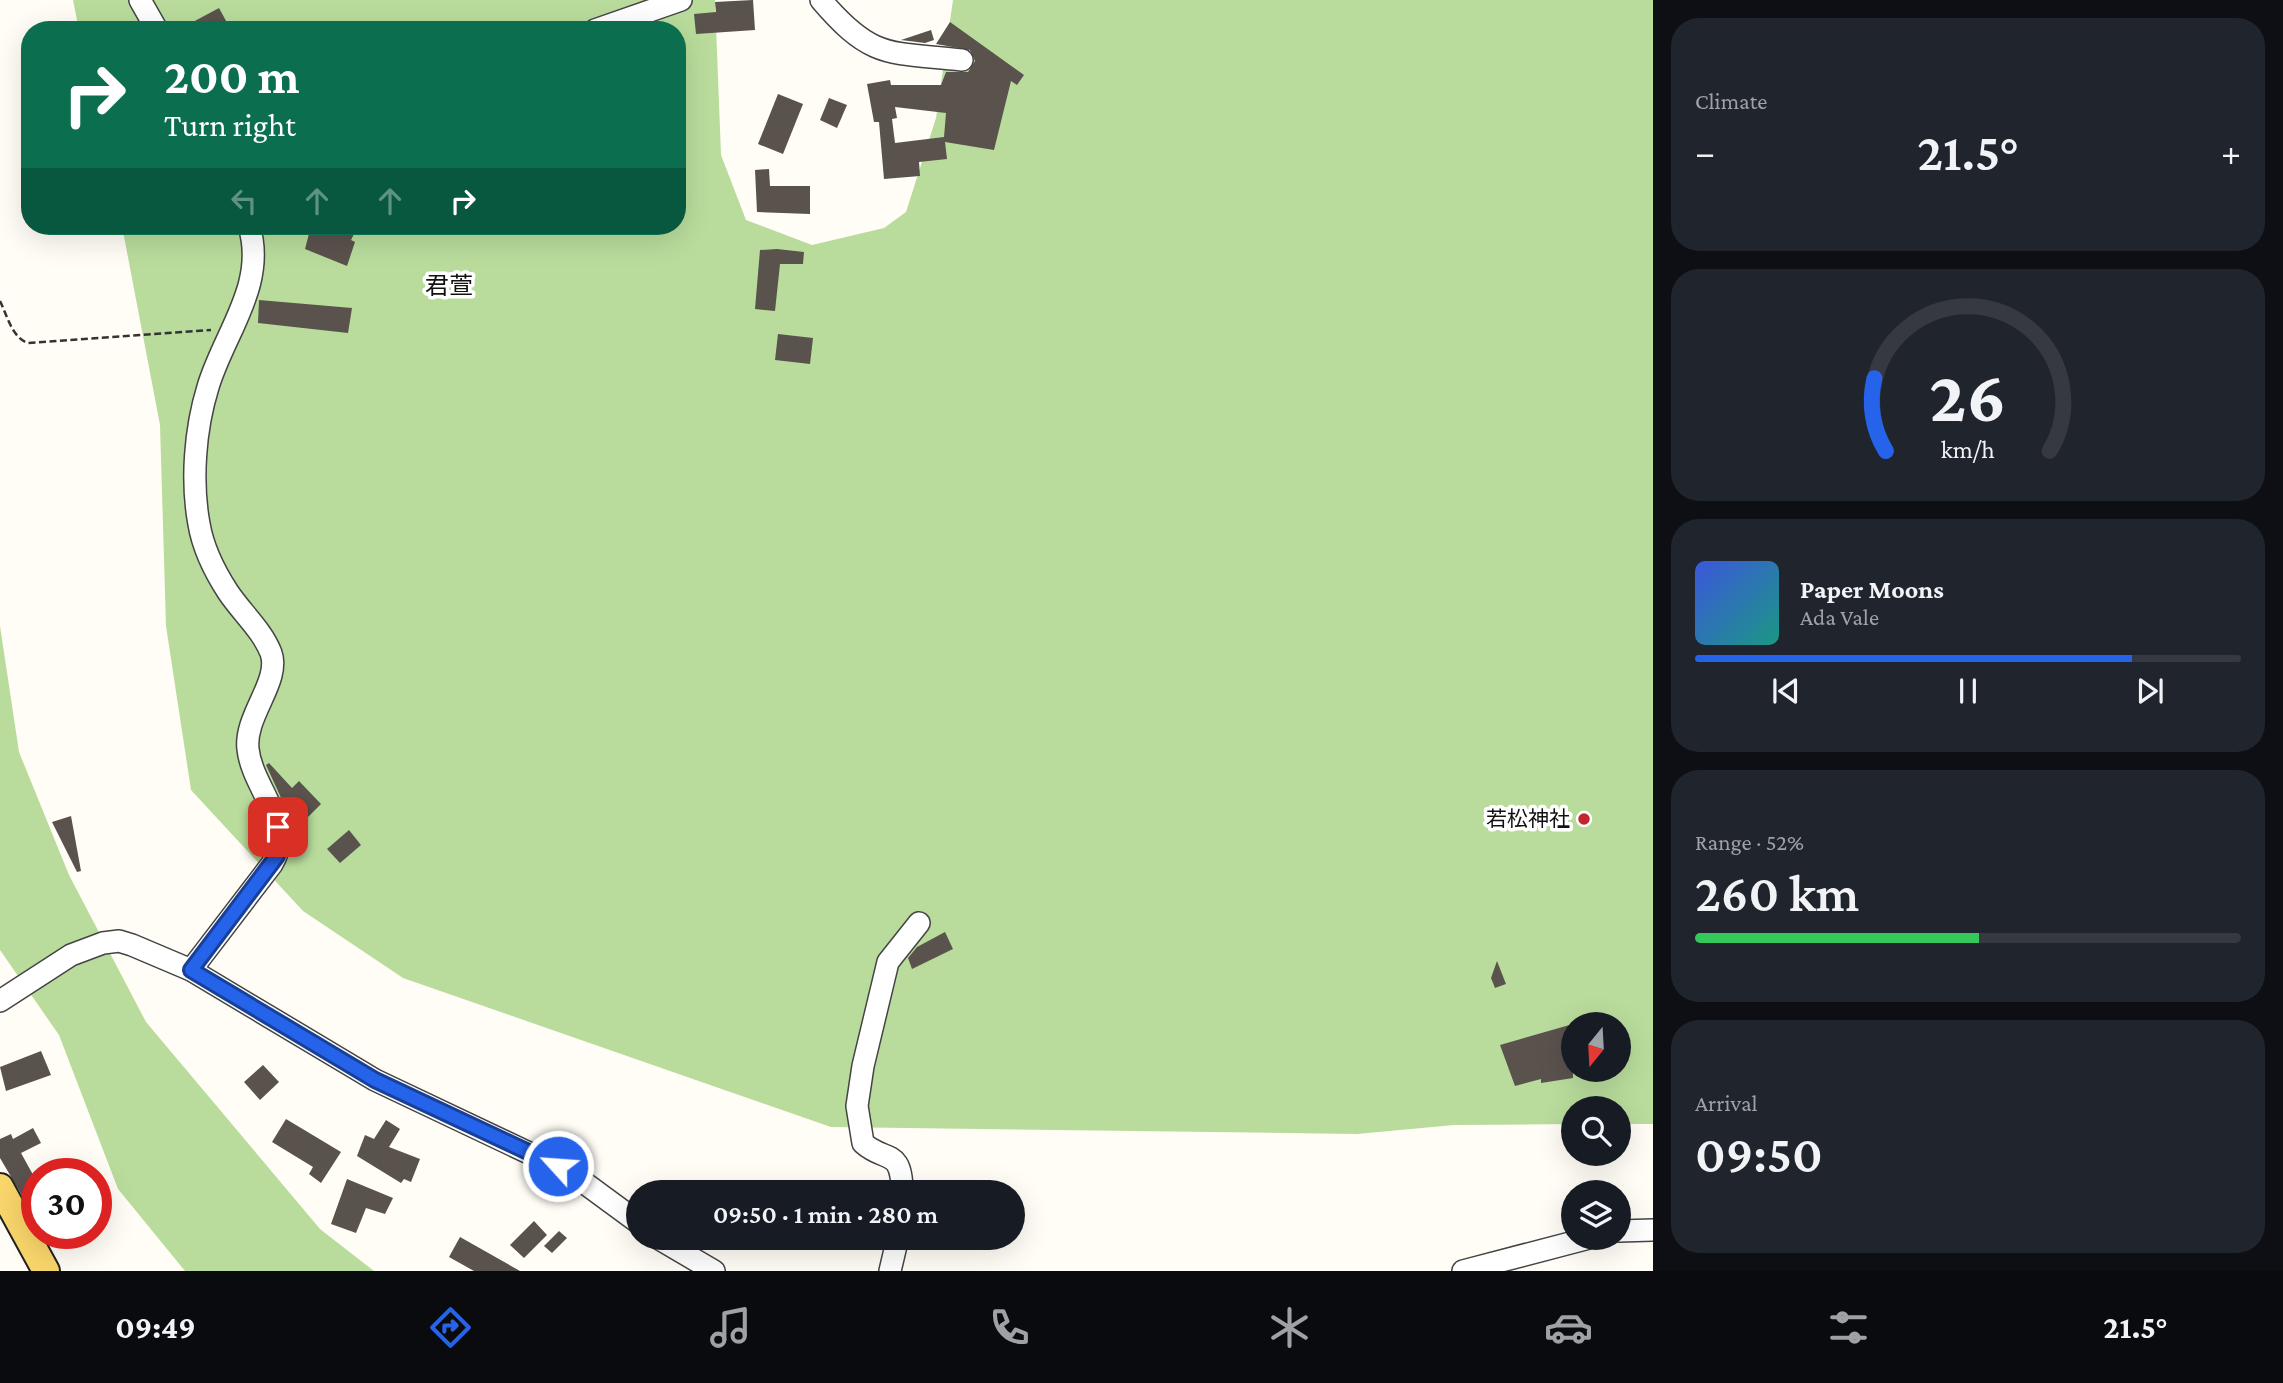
<!DOCTYPE html>
<html lang="en">
<head>
<meta charset="utf-8">
<style>
	body { margin:0; font-family:"Crimson Pro","Noto Sans JP",serif; background:#20242c; color:#f1f3f6; height:100vh; display:flex; flex-direction:column; font-size:26px; white-space:nowrap }
	* { box-sizing:border-box; margin:0 }
	p { font-size:23px; color:#9ea1a6 }
	.icon { flex:none; width:38px; height:38px; fill:none; stroke:currentColor; stroke-width:2; stroke-linecap:round; stroke-linejoin:round }
	.map { position:relative; flex:1; overflow:hidden }
	.side { display:flex; flex-direction:column; gap:18px; padding:18px; background:#0d0f14; width:630px }
	.side>* { flex:none }
	.banner { position:absolute; left:21px; top:21px; width:665px; height:214px; border-radius:28px; box-shadow:0 7px 28px #0002; background:#0b6e4f; color:#fff; overflow:hidden }
	.needle { width:46px; rotate:198deg }
	.buttons { position:absolute; left:1561px; top:1012px; display:grid; gap:14px }
	.buttons a { display:grid; place-items:center; width:70px; height:70px; border-radius:50%; background:#171b24; box-shadow:0 7px 28px #0002; font-size:35px }
	.speed { position:absolute; left:21px; top:1158px; display:flex; gap:14px; font-size:35px; font-weight:700; text-align:center }
	.speed>* { display:grid; place-content:center; width:91px; height:91px; border-radius:50%; background:#171b24; box-shadow:0 7px 28px #0002; line-height:1 }
	.speed .limit { border:10px solid #d22; background:#fff; color:#111 }
	.pin { position:absolute; display:grid; place-items:center; width:60px; height:60px; color:#fff; margin:-30px; border-radius:14px; box-shadow:0 4px 10px #0006 }
	.me { position:absolute; width:77px; margin:-38px; rotate:296deg; stroke-linejoin:round; filter:drop-shadow(0 0 5px #0008) }
	.turn { display:flex; align-items:center; gap:24px; height:147px; padding:0 28px; font-size:32px }
	.turn .icon { width:91px; height:91px; stroke-width:2.5 }
	.turn b { display:block; font-size:49px; line-height:60px }
	.lanes { display:flex; align-items:center; height:66px; padding:0 28px; background:#0003; justify-content:center; gap:35px; direction:ltr }
	.lanes .off { opacity:.35 }
	.big { font-size:52px; font-weight:600; line-height:1.1 }
	.side .widget { flex:1; display:flex; flex-direction:column; justify-content:center; gap:10px; min-width:0; padding:0 24px; border-radius:28px; background:#20242c }
	.side .dial { align-items:center; gap:0 }
	.dial svg { height:182px; overflow:visible; fill:none; stroke:#363941; stroke-width:7; stroke-linecap:round; text-anchor:middle }
	.dial text { fill:#f1f3f6; stroke:none }
	.song { display:flex; align-items:center; gap:21px }
	.cover { width:84px; height:84px; border-radius:10px; background:linear-gradient(135deg,hsl(230 70% 55%),hsl(170 70% 35%)) }
	.played { height:7px; border-radius:4px; background:linear-gradient(90deg,#2563eb 80%,#363941 80%) }
	.keys { display:flex; justify-content:space-around; direction:ltr }
	.heat { display:flex; justify-content:space-between; align-items:center; font-size:38px; direction:ltr }
	.charge { height:10px; border-radius:5px; background:linear-gradient(90deg,#34c759 52%,#363941 0) }
	.trip { position:absolute; left:626px; top:1180px; width:399px; height:70px; border-radius:35px; background:#171b24; box-shadow:0 7px 28px #0002; font-weight:600; line-height:70px; text-align:center }
	.tabs { display:flex; height:112px; justify-content:space-around; align-items:center; background:#090b0e; color:#9ea1a6 }
	.tabs .icon { width:49px; height:49px }
	.tabs .current { color:#2563eb }
	.tabs b { font-size:32px; color:#f1f3f6 }
	main { display:flex; flex:1; min-height:0 }
	.map>svg:first-child { display:block }
	.forest { fill:#b9dc9c; fill-rule:evenodd }
	.building { fill:#5a524d; fill-rule:evenodd }
	.lines { fill:none; stroke-linecap:round; stroke-linejoin:round }
	.minor-casing { stroke:#444; stroke-width:24 }
	.major-casing { stroke:#222; stroke-width:30 }
	.path { stroke:#333; stroke-width:2.5; stroke-dasharray:7 3.5; stroke-linecap:butt }
	.minor { stroke:#fff; stroke-width:21 }
	.major { stroke:#f9d66b; stroke-width:26 }
	.route-casing { stroke:#184099; stroke-width:18 }
	.route { stroke:#2563eb; stroke-width:12 }
	.poi-dot { fill:#c4262e; stroke:#fff; stroke-width:2.5 }
	.labels { text-anchor:middle; stroke-width:7; stroke-linejoin:round; paint-order:stroke }
	.poi-label { font-size:21px; fill:#111; stroke:#fff; text-anchor:end }
	.quarter-label { font-size:24px; fill:#111; stroke:#fff }
</style>
</head>
<body>
<main>
<div class="map">
<svg width="1653" height="1271" viewBox="0 0 1653 1271">
	<rect width="100%" height="100%" fill="#fffdf5"/>
	<!-- forest -->
	<g class="forest">
		<path d="M73,0H715L721,155L746,220L812,245L884,228L906,212L936,118L953,0H1653V1124H1619V1108H1573V1124L1454,1125L1357,1134L831,1127L403,978L303,911L191,790L166,626L160,425L122,226H677V30H79ZM1573,1024H1619V1069H1573Z"/>
		<polygon points="0,626 19,752 69,875 146,1022 320,1229 374,1271 185,1271 118,1189 59,1035 0,950"/>
	</g>
	<!-- building -->
	<g class="building">
		<polygon points="753,0 755,30 696,34 694,14 716,12 715,2"/>
		<polygon points="219,8 231,30 178,30"/>
		<path d="M950,22L1024,75L1017,85L1011,81L994,150L945,142L947,159L919,162L920,176L884,179L879,122H874L867,84L890,80L891,85H941L946,72H968L975,61L970,50L936,44ZM895,107L946,113L944,137L895,143L892,119L897,118Z"/>
		<polygon points="931,30 934,40 925,43 901,40"/>
		<polygon points="778,94 803,104 783,154 758,144"/>
		<polygon points="829,98 847,105 837,128 820,120"/>
		<polygon points="769,169 770,186 810,186 810,214 757,212 755,170"/>
		<polygon points="311,226 358,226 351,240 355,242 347,266 305,249"/>
		<polygon points="777,249 804,252 803,264 780,264 775,311 755,309 760,250"/>
		<polygon points="259,300 352,308 348,333 258,323"/>
		<polygon points="778,334 813,338 810,364 775,360"/>
		<polygon points="269,763 292,788 299,781 321,804 303,822 283,802 266,765"/>
		<polygon points="71,816 81,871 77,872 52,822"/>
		<polygon points="349,830 361,845 340,863 327,849"/>
		<polygon points="945,932 953,949 912,969 908,958 917,947"/>
		<polygon points="1497,961 1506,984 1495,988 1491,978"/>
		<polygon points="1573,1024 1573,1078 1541,1083 1541,1079 1515,1086 1500,1045"/>
		<polygon points="41,1051 51,1075 6,1091 0,1067"/>
		<polygon points="263,1065 279,1082 260,1100 244,1082"/>
		<polygon points="286,1119 341,1152 321,1183 309,1174 313,1167 272,1142"/>
		<polygon points="386,1120 400,1129 389,1147 420,1159 411,1182 404,1179 401,1183 357,1156 365,1135 374,1139"/>
		<polygon points="33,1128 41,1143 21,1153 37,1182 37,1221 0,1158 0,1139 11,1134 13,1139"/>
		<polygon points="347,1179 393,1198 385,1214 366,1208 356,1233 331,1224"/>
		<polygon points="534,1221 547,1235 524,1258 510,1245"/>
		<polygon points="559,1231 567,1238 552,1253 544,1246"/>
		<polygon points="460,1237 520,1271 474,1271 449,1257"/>
	</g>
	<g class="lines">
		<!-- minor casing -->
		<g class="minor-casing">
			<g id="minor">
				<polyline points="140,0 157,30"/>
				<path d="M821,0C872,60 889,52 962,60"/>
				<polyline points="595,30 681,0"/>
				<path d="M191,970L272,864C296,825 252,788 248,749C244,716 281,681 271,653C262,630 242,613 228,592C215,572 203,548 199,524C191,481 195,429 208,387C224,333 267,285 249,226"/>
				<polyline points="0,1001 71,955 103,943 119,941 132,945 191,970 375,1080 571,1173 639,1223"/>
				<path d="M902,1192C902,1147 885,1163 863,1143L857,1106L863,1066L888,962L919,923"/>
				<polyline points="1619,1231 1653,1230"/>
				<polyline points="656,1237 714,1271"/>
				<polyline points="890,1271 898,1237"/>
				<polyline points="1463,1271 1593,1237"/>
			</g>
		</g>
		<!-- major casing -->
		<g class="major-casing">
			<polyline id="major" points="0,1187 46,1271"/>
		</g>
		<!-- path -->
		<path class="path" d="M0,301C7,315 12,338 28,343L211,330"/>
		<!-- minor -->
		<use href="#minor" class="minor"/>
		<!-- major -->
		<use href="#major" class="major"/>
	</g>
	<g class="lines">
		<!-- route casing -->
		<g class="route-casing">
			<polyline id="route" points="278,827 277,856 191,970 375,1080 558,1166"/>
		</g>
		<!-- route -->
		<use href="#route" class="route"/>
	</g>
	<!-- markers -->
	<circle class="poi-dot" cx="1584" cy="819" r="7"/>
	<g class="labels">
		<!-- poi labels -->
		<g class="poi-label">
			<text x="1570" y="826">若松神社</text>
		</g>
		<!-- quarter labels -->
		<g class="quarter-label">
			<text x="449" y="294">君萱</text>
		</g>
	</g>
</svg>
<div class="buttons">
<a><svg class="needle" viewBox="-14 -14 28 28"><path d="M0-13l5 13h-10z" fill="#e53935"/><path d="M0 13l5-13h-10z" fill="#9ea1a6"/></svg></a>
<a><svg class="icon" aria-label="search" viewBox="0 0 24 24"><circle cx="10" cy="10" r="6"/><path d="M15 15l6 6"/></svg></a>
<a><svg class="icon" aria-label="layers" viewBox="0 0 24 24"><path d="M12 4l9 5-9 5-9-5zM3 14l9 5 9-5"/></svg></a>
</div>
<div class="speed"><div class="limit">30</div></div>
<div class="pin" style="left:278px;top:827px;background:#d93025"><svg class="icon" aria-label="arrive" viewBox="0 0 24 24"><path d="M6 21V4h12l-3 4 3 4H6"/></svg></div>
<svg class="me" style="left:558px;top:1166px" viewBox="-20 -20 40 40"><circle r="17" fill="#2563eb" stroke="#fff" stroke-width="3"/><path d="M0-11L8 9 0 5-8 9z" fill="#fff"/></svg>
<div class="trip">09:50 · 1 min · 280 m</div>
<div class="banner">
<div class="turn"><svg class="icon" aria-label="right" viewBox="0 0 24 24"><path d="M7 20v-9h11M14 6l5 5-5 5"/></svg><div><b>200 m</b>Turn right</div></div>
<div class="lanes"><svg class="icon off" aria-label="left" viewBox="0 0 24 24"><path d="M17 20v-9H6M10 6l-5 5 5 5"/></svg><svg class="icon off" aria-label="ahead" viewBox="0 0 24 24"><path d="M12 20V5M6 11l6-6 6 6"/></svg><svg class="icon off" aria-label="ahead" viewBox="0 0 24 24"><path d="M12 20V5M6 11l6-6 6 6"/></svg><svg class="icon" aria-label="right" viewBox="0 0 24 24"><path d="M7 20v-9h11M14 6l5 5-5 5"/></svg></div>
</div>
</div>
<section class="side">
<div class="widget"><p>Climate</p>
<div class="heat"><a>−</a><b class="big">21.5°</b><a>+</a></div>
</div>
<div class="widget dial"><svg viewBox="0 0 100 80">
<path d="M14 69A42 42 0 1 1 86 69"/>
<path d="M14 69A42 42 0 0 1 9 37" stroke="#2563eb"/>
<text x="50" y="56" font-size="32" font-weight="700">26</text>
<text x="50" y="72" font-size="11">km/h</text>
</svg></div>
<div class="widget">
<div class="song"><i class="cover"></i><div><b>Paper Moons</b><p>Ada Vale</p></div></div>
<div class="played"></div>
<div class="keys"><svg class="icon" aria-label="previous" viewBox="0 0 24 24"><path d="M18 5L8 12l10 7zM5 5v14"/></svg><svg class="icon" aria-label="pause" viewBox="0 0 24 24"><path d="M8 5v14M16 5v14"/></svg><svg class="icon" aria-label="next" viewBox="0 0 24 24"><path d="M6 5l10 7-10 7zM19 5v14"/></svg></div>
</div>
<div class="widget"><p>Range · 52%</p><b class="big">260 km</b><div class="charge"></div></div>
<div class="widget"><p>Arrival</p><b class="big">09:50</b></div>
</section>
</main>
<nav class="tabs">
<b>09:49</b>
<svg class="icon current" aria-label="directions" viewBox="0 0 24 24"><path d="M12 3l9 9-9 9-9-9zM9 14v-3h6M13 9l2 2-2 2"/></svg>
<svg class="icon" aria-label="music" viewBox="0 0 24 24"><path d="M9 18V5l10-2v13"/><circle cx="6" cy="18" r="3"/><circle cx="16" cy="16" r="3"/></svg>
<svg class="icon" aria-label="phone" viewBox="0 0 24 24"><path d="M5 4h4l2 5-3 2q2 4 5 5l2-3 5 2v4C11 20 4 13 5 4z"/></svg>
<svg class="icon" aria-label="climate" viewBox="0 0 24 24"><path d="M12 3v18M4 7l16 10M4 17L20 7"/></svg>
<svg class="icon" aria-label="car" viewBox="0 0 24 24"><path d="M5 17H2v-5l4-1 3-4h7l3 4 3 1v5h-3M9 17h6M6 11h13"/><circle cx="7" cy="17" r="2"/><circle cx="17" cy="17" r="2"/></svg>
<svg class="icon" aria-label="filters" viewBox="0 0 24 24"><path d="M4 7h16M4 17h16"/><circle cx="9" cy="7" r="2"/><circle cx="15" cy="17" r="2"/></svg>
<b>21.5°</b>
</nav>
</body>
</html>
